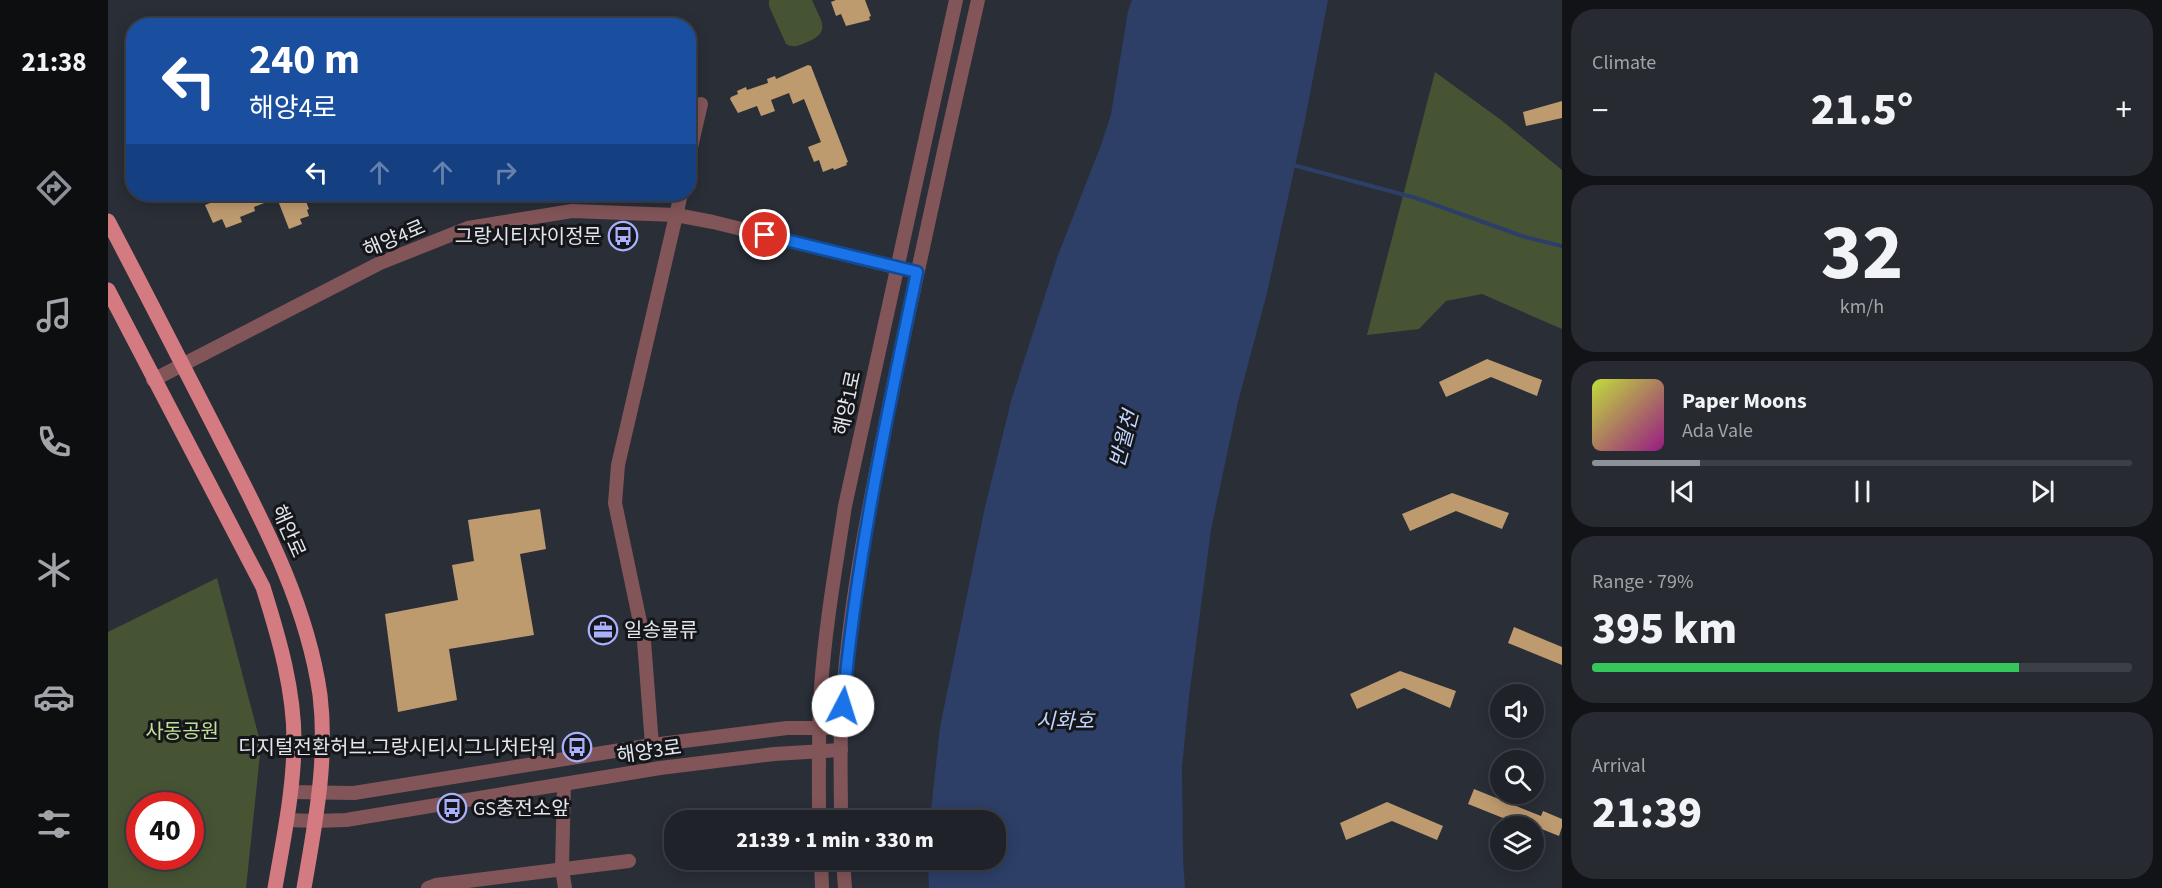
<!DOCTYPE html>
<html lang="en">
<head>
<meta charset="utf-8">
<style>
	body { margin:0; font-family:"Source Sans 3","Noto Sans KR",sans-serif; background:#272a31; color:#f1f3f6; height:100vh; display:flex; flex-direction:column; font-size:22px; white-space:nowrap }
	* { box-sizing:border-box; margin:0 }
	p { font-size:20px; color:#a1a4a8 }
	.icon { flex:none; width:33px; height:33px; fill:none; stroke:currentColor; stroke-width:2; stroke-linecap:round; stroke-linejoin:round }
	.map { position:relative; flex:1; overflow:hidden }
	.panel { display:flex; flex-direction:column; gap:9px; padding:9px; background:#111317; width:600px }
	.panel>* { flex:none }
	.banner { position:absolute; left:18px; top:18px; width:570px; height:183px; border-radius:24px; box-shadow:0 3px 15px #0003,0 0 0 2px #3c3f46; background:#1a4fa0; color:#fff; overflow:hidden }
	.controls { position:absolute; left:1382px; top:684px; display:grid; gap:12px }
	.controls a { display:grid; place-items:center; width:54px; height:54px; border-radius:50%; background:#1f2229; box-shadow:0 3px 15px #0003,0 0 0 2px #3c3f46; font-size:30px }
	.speed { position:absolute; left:18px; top:792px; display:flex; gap:12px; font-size:30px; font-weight:700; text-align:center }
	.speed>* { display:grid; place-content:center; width:78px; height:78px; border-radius:50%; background:#1f2229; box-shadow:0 3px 15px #0003,0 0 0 2px #3c3f46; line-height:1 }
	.speed .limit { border:9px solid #d22; background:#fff; color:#111 }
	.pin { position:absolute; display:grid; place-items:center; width:51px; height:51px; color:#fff; margin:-26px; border:3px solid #fff; border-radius:50%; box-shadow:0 2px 6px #0007 }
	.me { position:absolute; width:66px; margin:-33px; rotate:5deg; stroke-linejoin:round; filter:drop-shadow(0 0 4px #0008) }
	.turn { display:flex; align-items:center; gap:21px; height:126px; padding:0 24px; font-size:27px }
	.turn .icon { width:78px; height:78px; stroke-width:2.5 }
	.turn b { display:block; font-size:42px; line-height:51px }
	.lanes { display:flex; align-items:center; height:57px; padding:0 24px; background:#0003; justify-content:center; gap:30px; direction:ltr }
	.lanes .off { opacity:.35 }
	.big { font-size:45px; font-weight:800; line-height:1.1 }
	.panel .tile { flex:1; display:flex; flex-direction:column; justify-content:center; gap:9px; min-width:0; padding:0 21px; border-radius:24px; background:#272a31 }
	.panel .dial { align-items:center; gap:0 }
	.dial b { font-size:78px; line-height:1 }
	.song { display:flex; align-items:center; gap:18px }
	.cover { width:72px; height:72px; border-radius:9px; background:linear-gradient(135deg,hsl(70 70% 55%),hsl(310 70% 35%)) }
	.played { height:6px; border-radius:3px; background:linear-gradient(90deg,#8c9099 20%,#3c3f46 20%) }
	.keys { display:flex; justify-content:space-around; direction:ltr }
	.heat { display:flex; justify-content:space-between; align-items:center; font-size:33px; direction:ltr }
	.charge { height:9px; border-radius:4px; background:linear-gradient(90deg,#34c759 79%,#3c3f46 0) }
	.trip { position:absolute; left:556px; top:810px; width:342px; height:60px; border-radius:24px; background:#1f2229; box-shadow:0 3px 15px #0003,0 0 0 2px #3c3f46; font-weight:800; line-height:60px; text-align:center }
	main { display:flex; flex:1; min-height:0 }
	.tabs { display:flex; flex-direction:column; width:108px; justify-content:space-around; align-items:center; background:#0c0e10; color:#a1a4a8 }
	.tabs .icon { width:42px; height:42px }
	.tabs .current { color:#8c9099 }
	.tabs b { font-size:27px; color:#f1f3f6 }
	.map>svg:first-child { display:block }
	.green { fill:#475434; fill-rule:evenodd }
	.water { fill:#2d3f67 }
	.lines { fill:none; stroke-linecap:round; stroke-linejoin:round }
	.stream { stroke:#2d3f67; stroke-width:4 }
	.building { fill:#be9a6f }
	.minor { stroke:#825558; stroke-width:14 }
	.major { stroke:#d47a81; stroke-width:15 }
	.route-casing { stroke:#114b97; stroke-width:15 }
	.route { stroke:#1a73e8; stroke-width:10 }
	.labels { text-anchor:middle; stroke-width:6; stroke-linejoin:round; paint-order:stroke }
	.poi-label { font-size:20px; fill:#e2e5ec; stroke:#14161a; text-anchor:end }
	.street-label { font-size:20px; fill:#e2e5ec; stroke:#14161a }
	.park-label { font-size:20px; fill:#c1e096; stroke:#14161a }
	.water-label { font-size:21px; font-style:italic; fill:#c1d5ff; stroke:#14161a }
</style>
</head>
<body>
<main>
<nav class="tabs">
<b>21:38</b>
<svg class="icon current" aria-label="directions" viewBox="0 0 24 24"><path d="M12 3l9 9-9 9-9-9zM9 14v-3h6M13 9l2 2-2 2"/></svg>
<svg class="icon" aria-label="music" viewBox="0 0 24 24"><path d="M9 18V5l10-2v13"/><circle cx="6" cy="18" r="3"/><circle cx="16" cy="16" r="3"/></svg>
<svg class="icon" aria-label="phone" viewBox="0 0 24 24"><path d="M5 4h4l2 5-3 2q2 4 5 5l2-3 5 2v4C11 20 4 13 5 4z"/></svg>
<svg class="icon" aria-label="climate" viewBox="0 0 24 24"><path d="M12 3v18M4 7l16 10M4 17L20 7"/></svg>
<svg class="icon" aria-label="car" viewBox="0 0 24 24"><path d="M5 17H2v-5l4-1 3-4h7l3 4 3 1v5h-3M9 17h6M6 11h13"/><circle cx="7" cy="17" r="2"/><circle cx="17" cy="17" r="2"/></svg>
<svg class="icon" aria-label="filters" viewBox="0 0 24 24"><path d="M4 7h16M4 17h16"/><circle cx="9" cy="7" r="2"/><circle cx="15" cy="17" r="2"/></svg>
</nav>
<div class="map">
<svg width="1454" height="888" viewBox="0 0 1454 888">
	<rect width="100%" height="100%" fill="#292e37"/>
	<!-- green -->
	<g class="green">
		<path d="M661,0H704C713,22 725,32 697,43C690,46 685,48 678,44L661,6Z"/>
		<polygon points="1327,72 1393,120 1454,170 1454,329 1374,294 1338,301 1311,329 1259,335"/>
		<path d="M109,578L153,745L138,888H0V632ZM32,806H82V856H32Z"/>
	</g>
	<!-- water -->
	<polygon class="water" points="1024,0 1220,0 1196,125 1159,293 1130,402 1103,530 1081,697 1074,767 1075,858 1077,888 821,888 820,860 888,860 888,820 822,820 832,727 877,507 903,401 950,255 993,145 1003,114 1020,11"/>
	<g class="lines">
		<!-- stream -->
		<polyline class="stream" points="1185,165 1308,198 1417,237 1454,246"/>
	</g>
	<!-- building -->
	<g class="building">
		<polygon points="728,0 757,0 763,16 761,17 762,20 738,26 733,14 728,16 723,2"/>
		<polygon points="700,65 703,66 740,162 738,163 739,165 726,170 725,168 715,172 711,160 706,162 700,147 713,142 696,99 685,104 681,93 663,100 667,111 653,116 649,106 630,113 622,99 623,97 630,94 629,91 638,87 639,90 660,83 659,79 667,76 668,79"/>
		<polygon points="1454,101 1454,118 1418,126 1415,112"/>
		<polygon points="121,194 195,194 201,209 199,210 201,216 192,219 194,224 181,229 169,198 146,207 147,211 132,217 134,222 118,228 114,219 105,223 97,205 115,198 114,196"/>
		<polygon points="1379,359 1434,380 1429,396 1383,377 1338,397 1331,382"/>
		<polygon points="1344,493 1401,513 1394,529 1348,511 1302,531 1294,514"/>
		<polygon points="432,509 438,549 412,554 426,635 341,649 349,700 290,712 277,614 350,600 344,565 366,561 360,520"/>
		<polygon points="1406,627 1454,647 1454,665 1400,643"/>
		<polygon points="1292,671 1348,691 1342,708 1296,688 1249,709 1242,694"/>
		<polygon points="1366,789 1433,816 1435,811 1454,819 1454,827 1451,836 1426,826 1415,826 1360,804"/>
		<polygon points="1279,802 1335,826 1329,840 1284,821 1238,840 1232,823"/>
	</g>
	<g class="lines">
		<!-- minor -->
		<g class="minor">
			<polyline points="580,160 593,104"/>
			<polyline points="45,380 272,263 360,228 464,211 568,215 605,222 795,269"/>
			<polyline points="544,745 536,641 507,503 510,465 573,194"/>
			<polyline points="456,784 454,869 457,888"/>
			<polyline points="183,792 246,793 544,745 679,728 733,728"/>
			<polyline points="179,820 207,821 238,820 552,768 666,754 733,750"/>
			<path d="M711,820C711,776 710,732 713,688C717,627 728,566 737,506L848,0"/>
			<path d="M733,820C733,790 732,760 733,730C738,608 765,487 789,367C815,245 842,122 870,0"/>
			<polyline points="713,860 714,888"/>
			<polyline points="735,860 737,888"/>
			<polyline points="320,888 328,885 521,861"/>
		</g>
		<!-- major -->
		<g class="major">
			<path d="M0,221C38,293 75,366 112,438C154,520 199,603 212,695C220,760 207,824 196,888"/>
			<path d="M0,290L155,587C171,638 187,692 186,746C185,794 175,841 167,888"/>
		</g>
	</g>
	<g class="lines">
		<!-- route casing -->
		<g class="route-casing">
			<path id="route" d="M657,235L809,272C779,416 748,559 735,706"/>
		</g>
		<!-- route -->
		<use href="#route" class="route"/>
	</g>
	<!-- icons -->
	<defs>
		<g id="bus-ring" transform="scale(1.5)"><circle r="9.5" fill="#14161a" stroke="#a9b0fc" stroke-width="1.5"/><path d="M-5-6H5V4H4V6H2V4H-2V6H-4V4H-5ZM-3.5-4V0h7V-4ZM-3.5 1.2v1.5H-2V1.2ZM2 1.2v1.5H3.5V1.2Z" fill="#a9b0fc"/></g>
		<g id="office-ring" transform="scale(1.5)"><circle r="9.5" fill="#14161a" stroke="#a9b0fc" stroke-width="1.5"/><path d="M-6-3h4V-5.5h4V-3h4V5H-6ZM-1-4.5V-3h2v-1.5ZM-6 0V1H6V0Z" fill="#a9b0fc"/></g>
	</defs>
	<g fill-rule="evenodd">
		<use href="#bus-ring" x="515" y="236"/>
		<use href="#office-ring" x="495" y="630"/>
		<use href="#bus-ring" x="469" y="747"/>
		<use href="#bus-ring" x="344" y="808"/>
	</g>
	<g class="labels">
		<!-- poi labels -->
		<g class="poi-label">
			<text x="494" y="243">그랑시티자이정문</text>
			<text x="516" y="637" text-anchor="start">일송물류</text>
			<text x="448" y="754">디지털전환허브.그랑시티시그니처타워</text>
			<text x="365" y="815" text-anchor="start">GS충전소앞</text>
		</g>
		<!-- street labels -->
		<g class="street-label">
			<text transform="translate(286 238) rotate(-23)" y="7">해양4로</text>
			<text transform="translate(739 403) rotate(-78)" y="7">해양1로</text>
			<text transform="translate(181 531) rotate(66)" y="7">해안로</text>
			<text transform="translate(541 751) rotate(-8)" y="7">해양3로</text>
		</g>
		<!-- park labels -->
		<g class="park-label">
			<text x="74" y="738">사동공원</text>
		</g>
		<!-- water labels -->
		<g class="water-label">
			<text transform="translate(1016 439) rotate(-75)" y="7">반월천</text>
			<text x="957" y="728">시화호</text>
		</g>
	</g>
</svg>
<div class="controls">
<a><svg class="icon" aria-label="sound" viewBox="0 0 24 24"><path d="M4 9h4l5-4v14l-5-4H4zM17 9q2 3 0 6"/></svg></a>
<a><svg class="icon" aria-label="search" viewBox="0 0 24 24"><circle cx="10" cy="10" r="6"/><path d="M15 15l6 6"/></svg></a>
<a><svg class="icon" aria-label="layers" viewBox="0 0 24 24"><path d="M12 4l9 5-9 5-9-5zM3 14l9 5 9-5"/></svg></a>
</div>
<div class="speed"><div class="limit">40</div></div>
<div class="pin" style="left:657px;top:235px;background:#d93025"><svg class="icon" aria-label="arrive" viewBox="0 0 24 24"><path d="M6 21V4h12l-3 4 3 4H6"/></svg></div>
<svg class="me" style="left:735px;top:706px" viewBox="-20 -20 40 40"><circle r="19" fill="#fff"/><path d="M0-13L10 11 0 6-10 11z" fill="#1a73e8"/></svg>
<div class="trip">21:39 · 1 min · 330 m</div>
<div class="banner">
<div class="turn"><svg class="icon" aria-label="left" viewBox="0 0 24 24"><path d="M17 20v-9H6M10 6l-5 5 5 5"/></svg><div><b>240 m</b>해양4로</div></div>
<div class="lanes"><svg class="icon" aria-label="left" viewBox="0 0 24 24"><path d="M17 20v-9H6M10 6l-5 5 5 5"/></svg><svg class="icon off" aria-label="ahead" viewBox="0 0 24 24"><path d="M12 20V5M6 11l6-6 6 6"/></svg><svg class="icon off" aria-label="ahead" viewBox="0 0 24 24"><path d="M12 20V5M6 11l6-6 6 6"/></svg><svg class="icon off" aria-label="right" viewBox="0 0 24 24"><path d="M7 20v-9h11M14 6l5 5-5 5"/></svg></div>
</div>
</div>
<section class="panel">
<div class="tile"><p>Climate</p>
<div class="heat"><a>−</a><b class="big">21.5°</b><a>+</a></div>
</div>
<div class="tile dial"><b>32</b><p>km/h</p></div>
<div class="tile">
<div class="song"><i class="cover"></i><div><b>Paper Moons</b><p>Ada Vale</p></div></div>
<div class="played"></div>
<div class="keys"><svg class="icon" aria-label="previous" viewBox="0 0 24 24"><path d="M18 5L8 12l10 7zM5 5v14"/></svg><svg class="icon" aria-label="pause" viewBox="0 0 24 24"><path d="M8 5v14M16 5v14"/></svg><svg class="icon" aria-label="next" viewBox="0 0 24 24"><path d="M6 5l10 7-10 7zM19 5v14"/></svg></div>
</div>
<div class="tile"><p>Range · 79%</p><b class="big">395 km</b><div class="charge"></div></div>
<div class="tile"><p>Arrival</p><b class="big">21:39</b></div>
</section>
</main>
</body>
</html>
